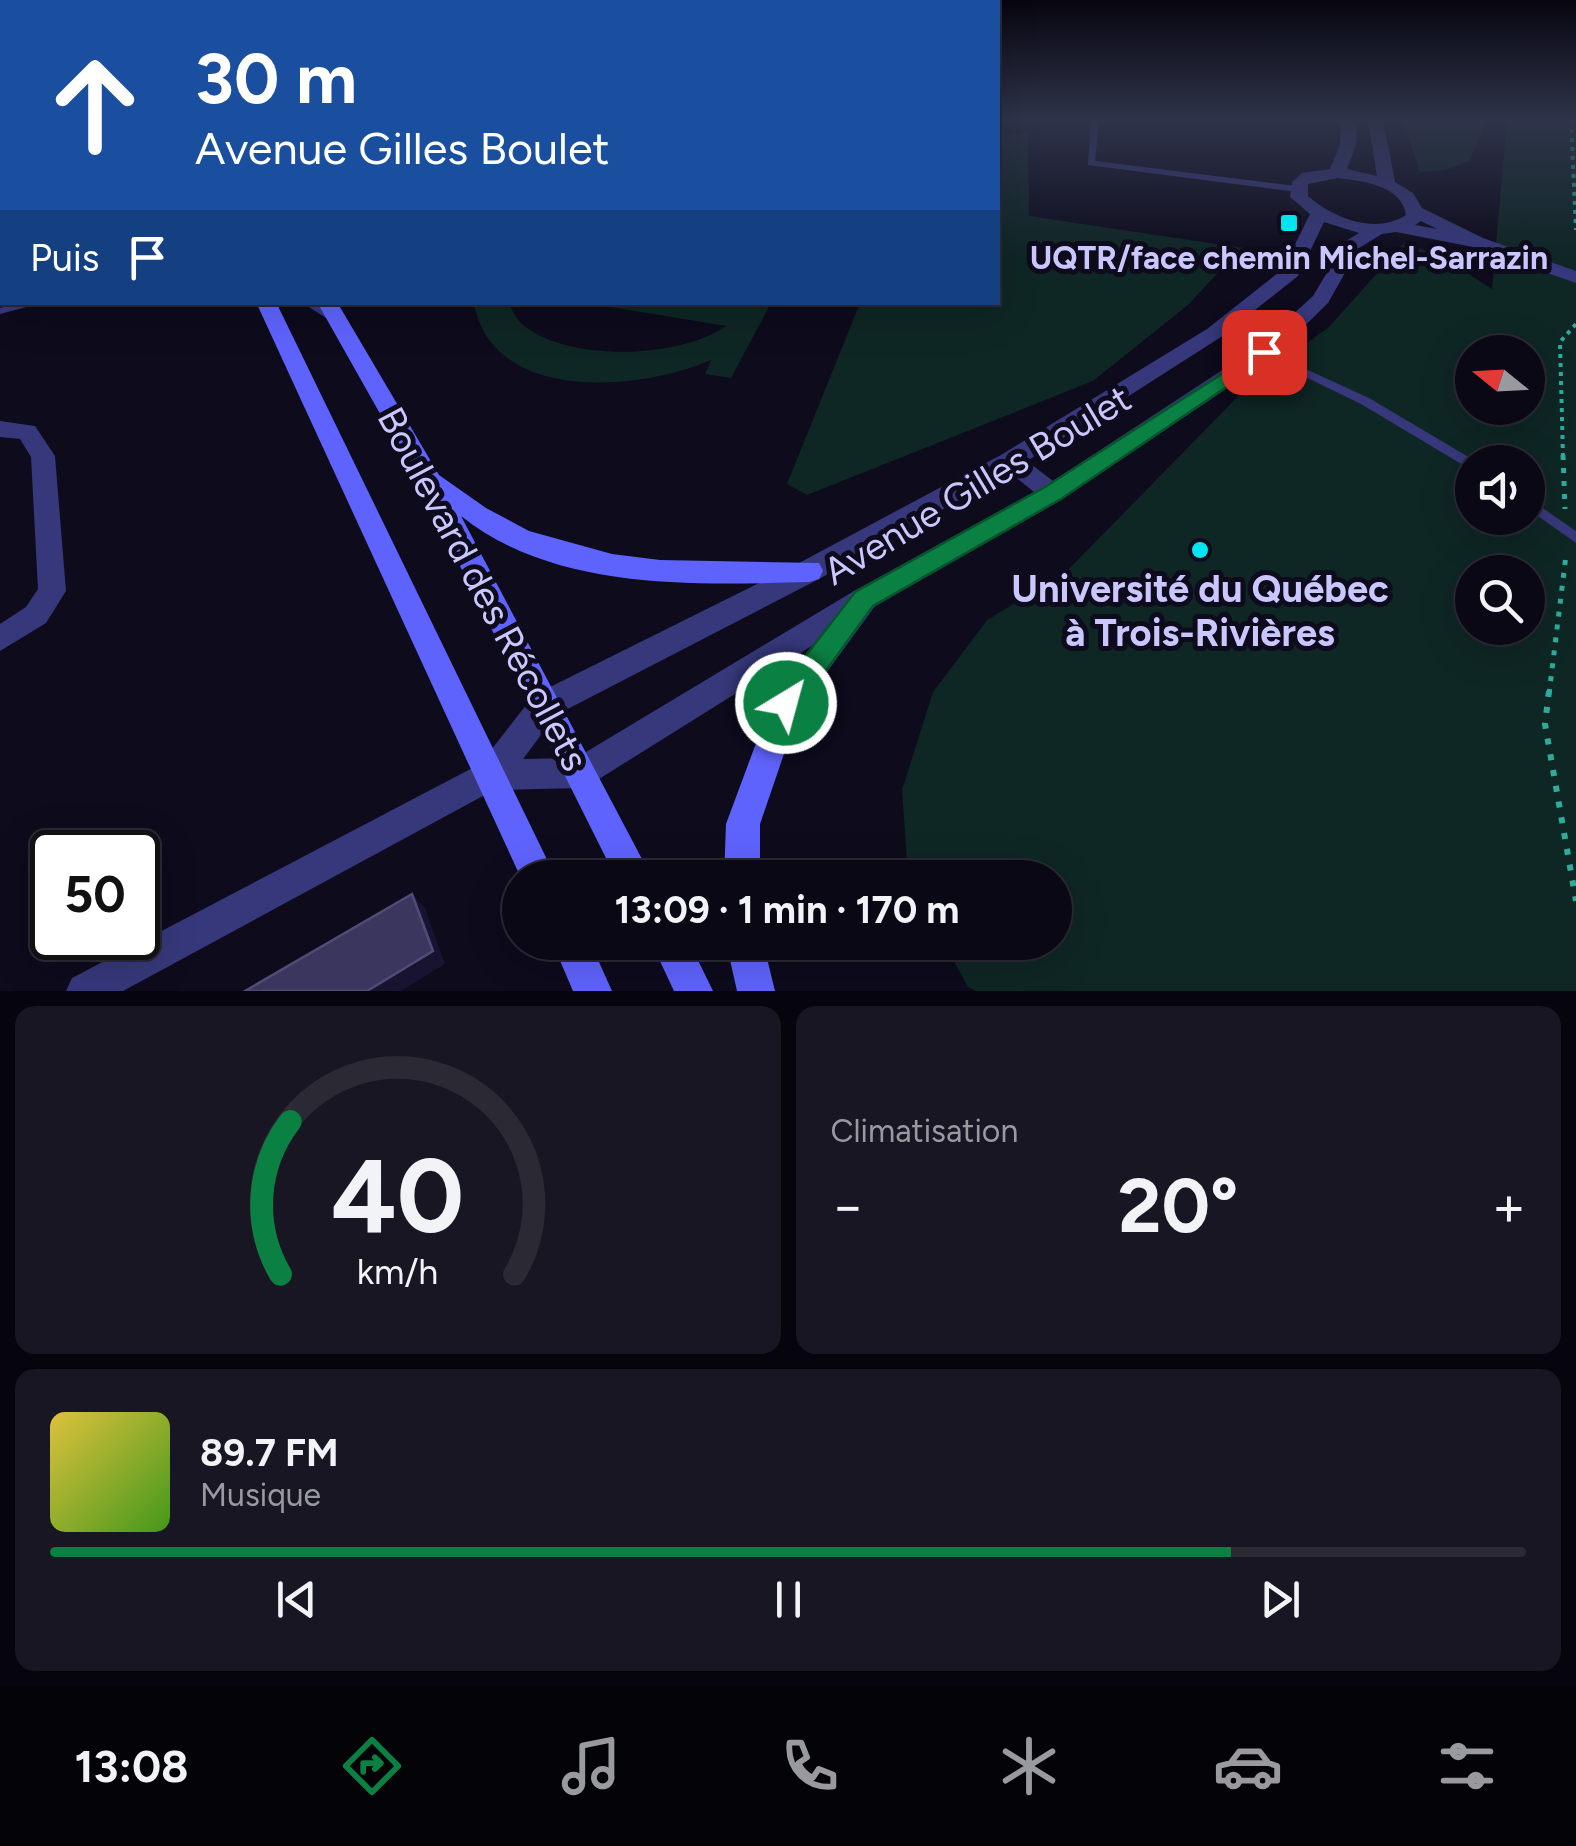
<!DOCTYPE html>
<html lang="fr">
<head>
<meta charset="utf-8">
<style>
	body { margin:0; font-family:Figtree,sans-serif; background:#181622; color:#f1f3f6; height:100vh; display:flex; flex-direction:column; font-size:38px; white-space:nowrap }
	* { box-sizing:border-box; margin:0 }
	p { font-size:32px; color:#999aa0 }
	.icon { flex:none; width:55px; height:55px; fill:none; stroke:currentColor; stroke-width:2; stroke-linecap:round; stroke-linejoin:round }
	.map { position:relative; height:991px; overflow:hidden }
	.sheet { display:flex; flex-direction:column; gap:15px; padding:15px; background:#06040c; flex:1 }
	.sheet>* { flex:none }
	.top-card { position:absolute; left:0px; top:0px; width:1000px; height:305px; box-shadow:0 10px 40px #0002,0 0 0 2px #2a2934; background:#1a4fa0; color:#fff; overflow:hidden }
	.needle { width:65px; rotate:288deg }
	.buttons { position:absolute; left:1455px; top:335px; display:grid; gap:20px }
	.buttons a { display:grid; place-items:center; width:90px; height:90px; border-radius:50%; background:#0a0815; box-shadow:0 10px 40px #0002,0 0 0 2px #2a2934; font-size:50px }
	.speed { position:absolute; left:30px; top:830px; display:flex; gap:20px; font-size:50px; font-weight:700; text-align:center }
	.speed>* { display:grid; place-content:center; width:130px; height:130px; border-radius:50%; background:#0a0815; box-shadow:0 10px 40px #0002,0 0 0 2px #2a2934; line-height:1 }
	.speed .limit { border:5px solid #111; border-radius:15px; background:#fff; color:#111 }
	.pin { position:absolute; display:grid; place-items:center; width:85px; height:85px; color:#fff; margin:-42px; border-radius:20px; box-shadow:0 5px 15px #0006 }
	.me { position:absolute; width:110px; margin:-55px; rotate:37deg; stroke-linejoin:round; filter:drop-shadow(0 0 8px #0008) }
	.turn { display:flex; align-items:center; gap:35px; height:210px; padding:0 30px; font-size:45px }
	.turn .icon { width:130px; height:130px; stroke-width:2.5 }
	.turn b { display:block; font-size:70px; line-height:85px }
	.then { display:flex; align-items:center; height:95px; padding:0 30px; background:#0003; gap:20px; font-size:38px }
	.big { font-size:75px; font-weight:700; line-height:1.1 }
	.sheet .card { flex:1; display:flex; flex-direction:column; justify-content:center; gap:15px; min-width:0; padding:0 35px; border-radius:20px; background:#181622 }
	.sheet .dial { align-items:center; gap:0 }
	.dial svg { height:260px; overflow:visible; fill:none; stroke:#2a2934; stroke-width:7; stroke-linecap:round; text-anchor:middle }
	.dial text { fill:#f1f3f6; stroke:none }
	.song { display:flex; align-items:center; gap:30px }
	.cover { width:120px; height:120px; border-radius:15px; background:linear-gradient(135deg,hsl(50 70% 55%),hsl(100 70% 35%)) }
	.played { height:10px; border-radius:5px; background:linear-gradient(90deg,#0b8043 80%,#2a2934 80%) }
	.keys { display:flex; justify-content:space-around; direction:ltr }
	.heat { display:flex; justify-content:space-between; align-items:center; font-size:55px; direction:ltr }
	.sheet .tiles { flex:1; display:grid; gap:15px; grid-template-columns:1fr 1fr }
	.card:last-child { grid-column:span 2 }
	.trip { position:absolute; left:502px; top:860px; width:570px; height:100px; border-radius:50px; background:#0a0815; box-shadow:0 10px 40px #0002,0 0 0 2px #2a2934; font-weight:700; line-height:100px; text-align:center }
	.tabs { display:flex; height:160px; justify-content:space-around; align-items:center; background:#040308; color:#999aa0 }
	.tabs .icon { width:70px; height:70px }
	.tabs .selected { color:#0b8043 }
	.tabs b { font-size:45px; color:#f1f3f6 }
	.map>svg:first-child { display:block }
	.green { fill:#0e2624; fill-rule:evenodd }
	.lines { fill:none; stroke-linecap:round; stroke-linejoin:round }
	.path-far2 { stroke:#2dac9d; stroke-width:4; stroke-dasharray:4 5; stroke-linecap:butt }
	.path-far1 { stroke:#2dac9d; stroke-width:5; stroke-dasharray:5 8; stroke-linecap:butt }
	.path { stroke:#2dac9d; stroke-width:6; stroke-dasharray:6 10; stroke-linecap:butt }
	.lane { fill:#36387b; fill-rule:evenodd }
	.street { fill:#36387b; fill-rule:evenodd }
	.secondary { fill:#5f63fd; fill-rule:evenodd }
	.shaded-wall { fill:#171330 }
	.building { fill:#3a365e; stroke:#514c77; stroke-width:2.5 }
	.route { fill:#0b8043; stroke:#07532c; stroke-width:2.5 }
	.poi-dot { fill:#02e4ef; stroke:#0d0b1c; stroke-width:4 }
	.labels { text-anchor:middle; stroke-width:10; stroke-linejoin:round; paint-order:stroke }
	.far-poi-label { font-size:32px; font-weight:bold; fill:#cac7fe; stroke:#0d0b1c }
	.street-label { font-size:38px; fill:#cac7fe; stroke:#0d0b1c }
	.poi-label { font-size:38px; font-weight:bold; fill:#cac7fe; stroke:#0d0b1c }
</style>
</head>
<body>
<div class="map">
<svg width="1576" height="991" viewBox="0 0 1576 991">
	<rect width="100%" height="100%" fill="#0d0b1c"/>
	<!-- green -->
	<g class="green">
		<polygon points="1403,120 1488,120 1469,161 1446,170 1420,172"/>
		<path d="M1507,120H1576V991H976L968,987L944,943L1055,942V878L908,877L902,790L933,692L987,620L1065,573L1251,383L1329,327L1405,242L1445,259L1492,289ZM1472,352H1528V408H1472ZM1472,462H1528V518H1472ZM1472,572H1528V628H1472Z"/>
		<polygon points="998,133 1028,133 1029,216 1250,249 1228,262 1188,305 1093,381 807,495 787,484 860,303 998,302"/>
		<path d="M474,303H507C511,308 515,316 520,322C563,363 680,359 726,326L587,303H771L731,378L705,374L711,360C640,391 492,404 474,303Z"/>
	</g>
	<g class="lines">
		<!-- path-far2 -->
		<g class="path-far2">
			<polyline points="1571,120 1576,230"/>
			<polyline points="1563,457 1560,342 1576,324"/>
		</g>
		<!-- path-far1 -->
		<g class="path-far1">
			<polyline points="1563,455 1565,509"/>
			<polyline points="1549,694 1566,555"/>
		</g>
		<!-- path -->
		<polyline class="path" points="1549,691 1545,724 1576,901"/>
		<!-- lane -->
		<g class="lane">
			<polygon points="1091,120 1099,120 1095,161 1297,186 1301,189 1297,192 1088,165"/>
			<polygon points="24,302 45,302 0,314 0,308"/>
			<polygon points="301,302 314,302 340,319 335,322 331,321"/>
			<polygon points="1264,350 1369,398 1477,462 1472,462 1472,469 1468,468 1361,404 1260,355 1260,351"/>
			<polygon points="1528,498 1576,531 1576,543 1528,509"/>
		</g>
		<!-- street -->
		<g class="street">
			<path d="M1341,120H1357L1356,145L1347,169L1377,176L1368,120H1383L1395,182L1413,193L1422,208L1483,238L1576,271V283L1473,247L1396,232L1382,234L1359,248L1328,303L1272,358L1062,499L874,607L591,784L580,788L494,790L123,991H66L72,978L480,764L534,695L799,563L1001,455L1207,329L1283,269L1310,214L1290,197L1292,182L1302,173L1330,169L1340,145ZM1337,178C1362,181 1402,185 1406,215C1375,235 1333,218 1308,196V184ZM1421,221L1437,229L1415,225ZM1324,222L1359,233L1346,241L1313,296L1256,348L1053,481L1027,461L1221,337L1298,276ZM1009,472L1034,492L854,591L576,758L523,759L556,715L819,579Z"/>
			<polygon points="0,421 35,426 55,456 66,591 46,623 0,651 0,624 26,607 38,589 31,457 20,439 0,437"/>
		</g>
		<!-- secondary -->
		<g class="secondary">
			<polygon points="256,302 276,302 556,878 521,878"/>
			<path d="M317,302H337L439,475L486,508L529,531L612,554L660,560L819,563L823,571L819,579L809,582C695,585 555,591 461,516L652,878H616L413,472Z"/>
			<polygon points="864,588 874,591 878,599 874,607 799,710 760,824 760,878 724,878 726,824 771,703 854,591"/>
			<polygon points="552,942 590,942 612,991 573,991"/>
			<polygon points="651,942 689,942 713,991 674,991"/>
			<polygon points="726,942 763,942 775,991 737,991"/>
		</g>
	</g>
	<!-- shaded-wall -->
	<g class="shaded-wall">
		<polygon points="2,161 2,194 0,195 0,162"/>
		<polygon points="412,894 425,908 445,964 401,991 367,991"/>
	</g>
	<!-- building -->
	<g class="building">
		<polygon points="0,120 2,120 2,161 0,162"/>
		<polygon points="412,894 433,951 367,991 245,991"/>
	</g>
	<!-- sky -->
	<linearGradient id="sky" x2="0" y2="1"><stop stop-color="#07060f"/><stop offset="0.46" stop-color="#2f344b"/><stop offset="1" stop-color="#2f344b" stop-opacity="0"/></linearGradient>
	<rect width="1576" height="259" fill="url(#sky)"/>
	<!-- route -->
	<polygon class="route" points="1264,347 1274,352 1271,357 1061,499 873,606 796,712 786,715 776,712 772,703 776,694 855,592 1045,487"/>
	<!-- markers -->
	<g class="poi-dot">
		<rect x="1279" y="213" width="20" height="20" rx="5"/>
		<circle cx="1200" cy="550" r="10"/>
	</g>
	<g class="labels">
		<!-- far-poi labels -->
		<g class="far-poi-label">
			<text x="1289" y="269">UQTR/face chemin Michel-Sarrazin</text>
		</g>
		<!-- street labels -->
		<g class="street-label">
			<text transform="translate(977 485) rotate(-31)" y="13">Avenue Gilles Boulet</text>
			<text transform="translate(483 589) rotate(62)" y="13">Boulevard des Récollets</text>
		</g>
		<!-- poi labels -->
		<g class="poi-label">
			<text x="1200" y="602">Université du Québec<tspan x="1200" dy="44">à Trois-Rivières</tspan></text>
		</g>
	</g>
</svg>
<div class="buttons">
<a><svg class="needle" viewBox="-14 -14 28 28"><path d="M0-13l5 13h-10z" fill="#e53935"/><path d="M0 13l5-13h-10z" fill="#999aa0"/></svg></a>
<a><svg class="icon" aria-label="sound" viewBox="0 0 24 24"><path d="M4 9h4l5-4v14l-5-4H4zM17 9q2 3 0 6"/></svg></a>
<a><svg class="icon" aria-label="search" viewBox="0 0 24 24"><circle cx="10" cy="10" r="6"/><path d="M15 15l6 6"/></svg></a>
</div>
<div class="speed"><div class="limit">50</div></div>
<div class="pin" style="left:1264px;top:352px;background:#d93025"><svg class="icon" aria-label="arrive" viewBox="0 0 24 24"><path d="M6 21V4h12l-3 4 3 4H6"/></svg></div>
<svg class="me" style="left:786px;top:703px" viewBox="-20 -20 40 40"><circle r="17" fill="#0b8043" stroke="#fff" stroke-width="3"/><path d="M0-11L8 9 0 5-8 9z" fill="#fff"/></svg>
<div class="trip">13:09 · 1 min · 170 m</div>
<div class="top-card">
<div class="turn"><svg class="icon" aria-label="ahead" viewBox="0 0 24 24"><path d="M12 20V5M6 11l6-6 6 6"/></svg><div><b>30 m</b>Avenue Gilles Boulet</div></div>
<div class="then">Puis<svg class="icon" aria-label="arrive" viewBox="0 0 24 24"><path d="M6 21V4h12l-3 4 3 4H6"/></svg></div>
</div>
</div>
<section class="sheet">
<div class="tiles">
<div class="card dial"><svg viewBox="0 0 100 80">
<path d="M14 69A42 42 0 1 1 86 69"/>
<path d="M14 69A42 42 0 0 1 17 22" stroke="#0b8043"/>
<text x="50" y="56" font-size="32" font-weight="700">40</text>
<text x="50" y="72" font-size="11">km/h</text>
</svg></div>
<div class="card"><p>Climatisation</p>
<div class="heat"><a>−</a><b class="big">20°</b><a>+</a></div>
</div>
<div class="card">
<div class="song"><i class="cover"></i><div><b>89.7 FM</b><p>Musique</p></div></div>
<div class="played"></div>
<div class="keys"><svg class="icon" aria-label="previous" viewBox="0 0 24 24"><path d="M18 5L8 12l10 7zM5 5v14"/></svg><svg class="icon" aria-label="pause" viewBox="0 0 24 24"><path d="M8 5v14M16 5v14"/></svg><svg class="icon" aria-label="next" viewBox="0 0 24 24"><path d="M6 5l10 7-10 7zM19 5v14"/></svg></div>
</div>
</div>
</section>
<nav class="tabs">
<b>13:08</b>
<svg class="icon selected" aria-label="directions" viewBox="0 0 24 24"><path d="M12 3l9 9-9 9-9-9zM9 14v-3h6M13 9l2 2-2 2"/></svg>
<svg class="icon" aria-label="music" viewBox="0 0 24 24"><path d="M9 18V5l10-2v13"/><circle cx="6" cy="18" r="3"/><circle cx="16" cy="16" r="3"/></svg>
<svg class="icon" aria-label="phone" viewBox="0 0 24 24"><path d="M5 4h4l2 5-3 2q2 4 5 5l2-3 5 2v4C11 20 4 13 5 4z"/></svg>
<svg class="icon" aria-label="climate" viewBox="0 0 24 24"><path d="M12 3v18M4 7l16 10M4 17L20 7"/></svg>
<svg class="icon" aria-label="car" viewBox="0 0 24 24"><path d="M5 17H2v-5l4-1 3-4h7l3 4 3 1v5h-3M9 17h6M6 11h13"/><circle cx="7" cy="17" r="2"/><circle cx="17" cy="17" r="2"/></svg>
<svg class="icon" aria-label="filters" viewBox="0 0 24 24"><path d="M4 7h16M4 17h16"/><circle cx="9" cy="7" r="2"/><circle cx="15" cy="17" r="2"/></svg>
</nav>
</body>
</html>
